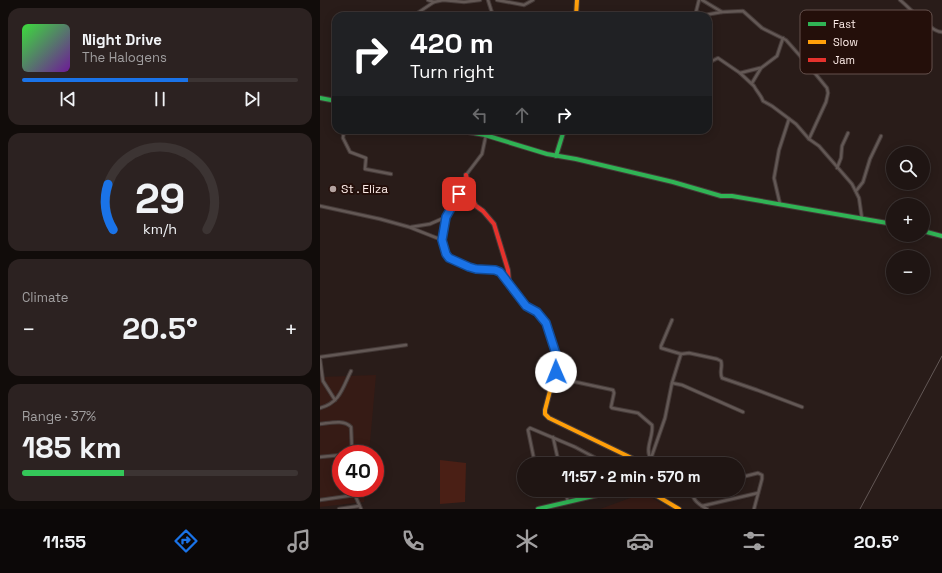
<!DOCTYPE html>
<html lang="en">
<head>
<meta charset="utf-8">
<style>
	body { margin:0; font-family:"Space Grotesk",sans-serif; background:#2c2221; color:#f1f3f6; height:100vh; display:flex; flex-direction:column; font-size:15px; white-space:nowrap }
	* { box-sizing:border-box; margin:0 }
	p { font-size:13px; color:#a19fa0 }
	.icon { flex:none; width:22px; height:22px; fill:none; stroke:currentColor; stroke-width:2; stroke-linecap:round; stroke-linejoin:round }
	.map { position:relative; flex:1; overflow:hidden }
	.panel { display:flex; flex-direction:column; gap:8px; padding:8px; background:#110c0a; width:320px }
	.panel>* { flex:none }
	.hud { position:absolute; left:12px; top:12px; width:380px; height:122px; border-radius:12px; box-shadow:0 2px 10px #0003,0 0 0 1px #3c3433; background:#202124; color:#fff; overflow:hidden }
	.controls { position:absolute; left:566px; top:146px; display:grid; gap:8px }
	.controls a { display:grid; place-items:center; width:44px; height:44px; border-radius:50%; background:#1f1513; box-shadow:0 2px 10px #0003,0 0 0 1px #3c3433; font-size:20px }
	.speed { position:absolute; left:12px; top:445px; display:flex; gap:8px; font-size:20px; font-weight:700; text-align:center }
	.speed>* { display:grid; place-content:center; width:52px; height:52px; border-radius:50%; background:#1f1513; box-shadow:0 2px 10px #0003,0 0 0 1px #3c3433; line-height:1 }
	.speed .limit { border:6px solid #d22; background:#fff; color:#111 }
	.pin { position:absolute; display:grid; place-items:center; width:34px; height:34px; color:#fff; margin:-17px; border-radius:8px; box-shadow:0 2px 6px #0006 }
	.me { position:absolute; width:44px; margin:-22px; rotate:359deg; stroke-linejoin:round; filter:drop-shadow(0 0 3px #0008) }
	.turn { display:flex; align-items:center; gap:14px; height:84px; padding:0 12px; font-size:18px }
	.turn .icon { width:52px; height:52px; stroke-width:2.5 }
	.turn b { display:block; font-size:28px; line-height:34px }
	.lanes { display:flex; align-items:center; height:38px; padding:0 12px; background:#0003; justify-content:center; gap:20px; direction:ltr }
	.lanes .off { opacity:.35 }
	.big { font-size:30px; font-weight:600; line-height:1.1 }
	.panel .card { flex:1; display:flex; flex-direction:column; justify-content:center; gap:6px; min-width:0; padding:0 14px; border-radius:12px; background:#2c2221 }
	.panel .dial { align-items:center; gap:0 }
	.dial svg { height:104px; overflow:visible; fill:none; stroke:#3c3433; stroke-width:7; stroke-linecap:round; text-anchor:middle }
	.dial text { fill:#f1f3f6; stroke:none }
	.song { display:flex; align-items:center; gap:12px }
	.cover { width:48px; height:48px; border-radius:6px; background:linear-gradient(135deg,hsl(120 70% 55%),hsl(280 70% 35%)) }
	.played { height:4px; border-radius:2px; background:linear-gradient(90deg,#1a73e8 60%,#3c3433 60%) }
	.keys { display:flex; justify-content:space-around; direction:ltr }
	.heat { display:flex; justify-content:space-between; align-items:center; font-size:22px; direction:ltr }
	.charge { height:6px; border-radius:3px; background:linear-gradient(90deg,#34c759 37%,#3c3433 0) }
	.trip { position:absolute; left:197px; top:457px; width:228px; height:40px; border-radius:20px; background:#1f1513; box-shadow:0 2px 10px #0003,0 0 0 1px #3c3433; font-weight:600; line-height:40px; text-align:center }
	.tabs { display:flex; height:64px; justify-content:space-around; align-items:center; background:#0c0808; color:#a19fa0 }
	.tabs .icon { width:28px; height:28px }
	.tabs .selected { color:#1a73e8 }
	.tabs b { font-size:18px; color:#f1f3f6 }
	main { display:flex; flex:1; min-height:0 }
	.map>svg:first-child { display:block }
	.built { fill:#361b15 }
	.green { fill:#4a1f15 }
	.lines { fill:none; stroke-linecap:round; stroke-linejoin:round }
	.street-casing { stroke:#443937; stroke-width:4.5 }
	.fast-casing { stroke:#443937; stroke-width:6 }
	.slow-casing { stroke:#443937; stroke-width:6 }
	.jam-casing { stroke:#443937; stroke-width:6 }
	.street { stroke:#635855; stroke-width:2.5 }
	.fast { stroke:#30b455; stroke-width:4 }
	.slow { stroke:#ff9f0a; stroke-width:4 }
	.jam { stroke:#e5322d; stroke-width:4 }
	.rail { stroke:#635856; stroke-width:1 }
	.route-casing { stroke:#114b97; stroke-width:10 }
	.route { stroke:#1a73e8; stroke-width:7 }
	.poi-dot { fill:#b3a3a0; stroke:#240f0a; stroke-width:1.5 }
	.labels { text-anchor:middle; stroke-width:4; stroke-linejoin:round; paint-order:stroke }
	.poi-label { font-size:12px; fill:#fdece8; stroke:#240f0a; text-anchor:start }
	.key { fill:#240f0a; stroke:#65514d; stroke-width:1 }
	.key-label { font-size:11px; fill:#fdece8 }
</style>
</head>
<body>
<main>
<section class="panel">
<div class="card">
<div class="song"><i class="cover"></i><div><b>Night Drive</b><p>The Halogens</p></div></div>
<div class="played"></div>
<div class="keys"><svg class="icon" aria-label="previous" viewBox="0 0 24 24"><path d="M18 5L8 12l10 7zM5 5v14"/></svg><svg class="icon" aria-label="pause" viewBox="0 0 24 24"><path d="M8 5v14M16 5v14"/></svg><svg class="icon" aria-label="next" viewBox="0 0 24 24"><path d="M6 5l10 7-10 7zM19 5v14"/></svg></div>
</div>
<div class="card dial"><svg viewBox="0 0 100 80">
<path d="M14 69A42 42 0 1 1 86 69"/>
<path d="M14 69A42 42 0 0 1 10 34" stroke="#1a73e8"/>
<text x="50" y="56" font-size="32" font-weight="700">29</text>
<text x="50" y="72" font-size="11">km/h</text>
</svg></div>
<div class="card"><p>Climate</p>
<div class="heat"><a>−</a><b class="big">20.5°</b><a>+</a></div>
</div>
<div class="card"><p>Range · 37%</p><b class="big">185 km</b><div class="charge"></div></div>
</section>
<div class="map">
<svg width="622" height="509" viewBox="0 0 622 509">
	<rect width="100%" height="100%" fill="#291c19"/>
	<!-- built -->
	<g class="built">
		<polygon points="56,375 49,454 21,454 21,488 46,488 44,502 0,507 0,377"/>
		<polygon points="324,493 350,509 280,509"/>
	</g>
	<!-- green -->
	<polygon class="green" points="120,460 146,463 145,502 120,504"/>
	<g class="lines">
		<!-- street casing -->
		<g class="street-casing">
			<g id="street">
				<polyline points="108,0 114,2"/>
				<polyline points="168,0 173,16"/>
				<polyline points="177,0 204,5 213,0"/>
				<polyline points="382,0 402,12 423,11 442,28 466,40 489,66 507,88 508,93 506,102 489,139"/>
				<path d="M580,0C589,7 612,33 622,32"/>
				<polyline points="376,12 385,15 402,12"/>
				<polyline points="93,16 114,2 123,0 144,2 160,0"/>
				<polyline points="372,16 376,12 379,0"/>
				<path d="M388,63L398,58L420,73L434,86C437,92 441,95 443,101L452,106L476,124L489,139L499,146L532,184L539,198L542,219"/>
				<polyline points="420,73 440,68"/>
				<polyline points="432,83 441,68 457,56 463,38"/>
				<polyline points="24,130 23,138 30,152 46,158 45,169 71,174"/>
				<polyline points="517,168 521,158 522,146 528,133"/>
				<polyline points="536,191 543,182 550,159 561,136"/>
				<polyline points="460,204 454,178 459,150 469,119"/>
				<polyline points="0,206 60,219 89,227 122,240 126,217 128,212 136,201 146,175 162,154 167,130"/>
				<polyline points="91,227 110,224 126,217"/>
				<polyline points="122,240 125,254 129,258 156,269 175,270 180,272 188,283"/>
				<path d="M352,320L341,346V348L361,354L369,353L397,359L401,361C403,367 399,372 402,378L437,390L482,407"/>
				<polyline points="0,357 86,345"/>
				<polyline points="0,359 3,381 15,400"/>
				<polyline points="352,383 361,354"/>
				<path d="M232,386L251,381L293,390L294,393L291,407L292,408L318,413L332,425C334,436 324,449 331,459"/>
				<path d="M0,408C20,403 23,387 31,371"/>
				<path d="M0,424C10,423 24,419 31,427L32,451L29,454"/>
				<polyline points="233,437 239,464"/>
				<polyline points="0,457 21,455"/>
				<polyline points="215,464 208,430 210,428 255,447 285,463"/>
				<polyline points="282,464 298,460"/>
				<polyline points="329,464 345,418 352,383 362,385 423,412"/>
				<polyline points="418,478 438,473 442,475 442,479 434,509"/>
				<polyline points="245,490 248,502"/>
				<path d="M373,490C370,499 380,505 387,509"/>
				<polyline points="0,500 35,495 41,509"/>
				<polyline points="382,506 438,493"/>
				<polyline points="19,509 39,506"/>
			</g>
		</g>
		<!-- fast casing -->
		<g class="fast-casing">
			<g id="fast">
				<polyline points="0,98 16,101"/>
				<polyline points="137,130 165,135 227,154 256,159 353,182 401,196 412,196 573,224"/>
				<polyline points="236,156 244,130"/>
				<polyline points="603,231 622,236"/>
				<polyline points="218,509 299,490"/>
			</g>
		</g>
		<!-- slow casing -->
		<g class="slow-casing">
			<g id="slow">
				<polyline points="256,16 257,0"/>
				<polyline points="232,383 225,410 225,414 229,418 324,464"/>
				<polyline points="327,490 359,509"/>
			</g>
		</g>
		<!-- jam casing -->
		<g class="jam-casing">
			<polyline id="jam" points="146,175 152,199 156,206 163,211 174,224 188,270 189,283 198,297 206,306 217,312 226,323 236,354 237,366 232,383"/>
		</g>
		<!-- street -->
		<use href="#street" class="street"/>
		<!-- fast -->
		<use href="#fast" class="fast"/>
		<!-- slow -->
		<use href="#slow" class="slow"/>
		<!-- jam -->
		<use href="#jam" class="jam"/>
		<!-- rail -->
		<polyline class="rail" points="540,509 622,356"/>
	</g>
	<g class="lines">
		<!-- route casing -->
		<g class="route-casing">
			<polyline id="route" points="139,194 126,217 122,240 126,254 129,258 149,267 156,269 175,270 180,272 206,306 217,312 226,323 236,354 238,366 236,372"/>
		</g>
		<!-- route -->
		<use href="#route" class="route"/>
	</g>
	<!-- markers -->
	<circle class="poi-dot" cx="13" cy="189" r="4"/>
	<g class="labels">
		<!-- poi labels -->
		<g class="poi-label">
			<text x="21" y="193">St . Eliza</text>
		</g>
	</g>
	<!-- legend -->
	<rect x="480" y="10" width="132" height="64" rx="6" class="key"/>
	<rect x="488" y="22" width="18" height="4" fill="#30b455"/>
	<rect x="488" y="40" width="18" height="4" fill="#ff9f0a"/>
	<rect x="488" y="58" width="18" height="4" fill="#e5322d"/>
	<g class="key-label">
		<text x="513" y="28">Fast</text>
		<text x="513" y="46">Slow</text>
		<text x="513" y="64">Jam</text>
	</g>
</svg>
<div class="controls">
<a><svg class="icon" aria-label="search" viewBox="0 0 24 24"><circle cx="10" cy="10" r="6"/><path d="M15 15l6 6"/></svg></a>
<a>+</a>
<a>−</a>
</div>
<div class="speed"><div class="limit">40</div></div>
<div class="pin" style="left:139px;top:194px;background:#d93025"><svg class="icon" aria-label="arrive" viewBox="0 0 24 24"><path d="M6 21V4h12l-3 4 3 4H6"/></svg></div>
<svg class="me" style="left:236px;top:372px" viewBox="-20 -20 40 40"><circle r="19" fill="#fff"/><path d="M0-13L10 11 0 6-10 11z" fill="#1a73e8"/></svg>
<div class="trip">11:57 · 2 min · 570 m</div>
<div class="hud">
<div class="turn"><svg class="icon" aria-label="right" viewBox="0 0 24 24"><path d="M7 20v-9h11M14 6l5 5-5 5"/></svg><div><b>420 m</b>Turn right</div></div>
<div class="lanes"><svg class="icon off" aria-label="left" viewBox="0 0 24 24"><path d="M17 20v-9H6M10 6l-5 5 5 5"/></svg><svg class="icon off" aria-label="ahead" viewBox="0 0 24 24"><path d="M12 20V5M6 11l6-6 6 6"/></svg><svg class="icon" aria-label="right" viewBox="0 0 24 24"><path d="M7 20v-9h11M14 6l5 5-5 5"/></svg></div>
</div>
</div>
</main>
<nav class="tabs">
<b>11:55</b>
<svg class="icon selected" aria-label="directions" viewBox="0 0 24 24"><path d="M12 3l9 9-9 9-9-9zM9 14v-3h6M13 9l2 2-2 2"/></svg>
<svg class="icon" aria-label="music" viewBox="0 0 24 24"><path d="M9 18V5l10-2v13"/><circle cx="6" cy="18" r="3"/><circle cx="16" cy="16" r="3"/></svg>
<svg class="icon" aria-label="phone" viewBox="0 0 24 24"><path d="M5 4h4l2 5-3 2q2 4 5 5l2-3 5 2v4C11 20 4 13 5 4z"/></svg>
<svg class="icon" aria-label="climate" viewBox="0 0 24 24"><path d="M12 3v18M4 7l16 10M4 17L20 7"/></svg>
<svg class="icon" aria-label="car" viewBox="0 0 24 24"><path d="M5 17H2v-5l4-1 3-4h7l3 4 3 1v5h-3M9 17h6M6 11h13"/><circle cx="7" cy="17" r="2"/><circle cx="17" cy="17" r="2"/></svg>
<svg class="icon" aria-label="filters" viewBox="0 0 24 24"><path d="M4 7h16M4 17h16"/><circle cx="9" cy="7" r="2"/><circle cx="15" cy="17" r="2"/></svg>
<b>20.5°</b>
</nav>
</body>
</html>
